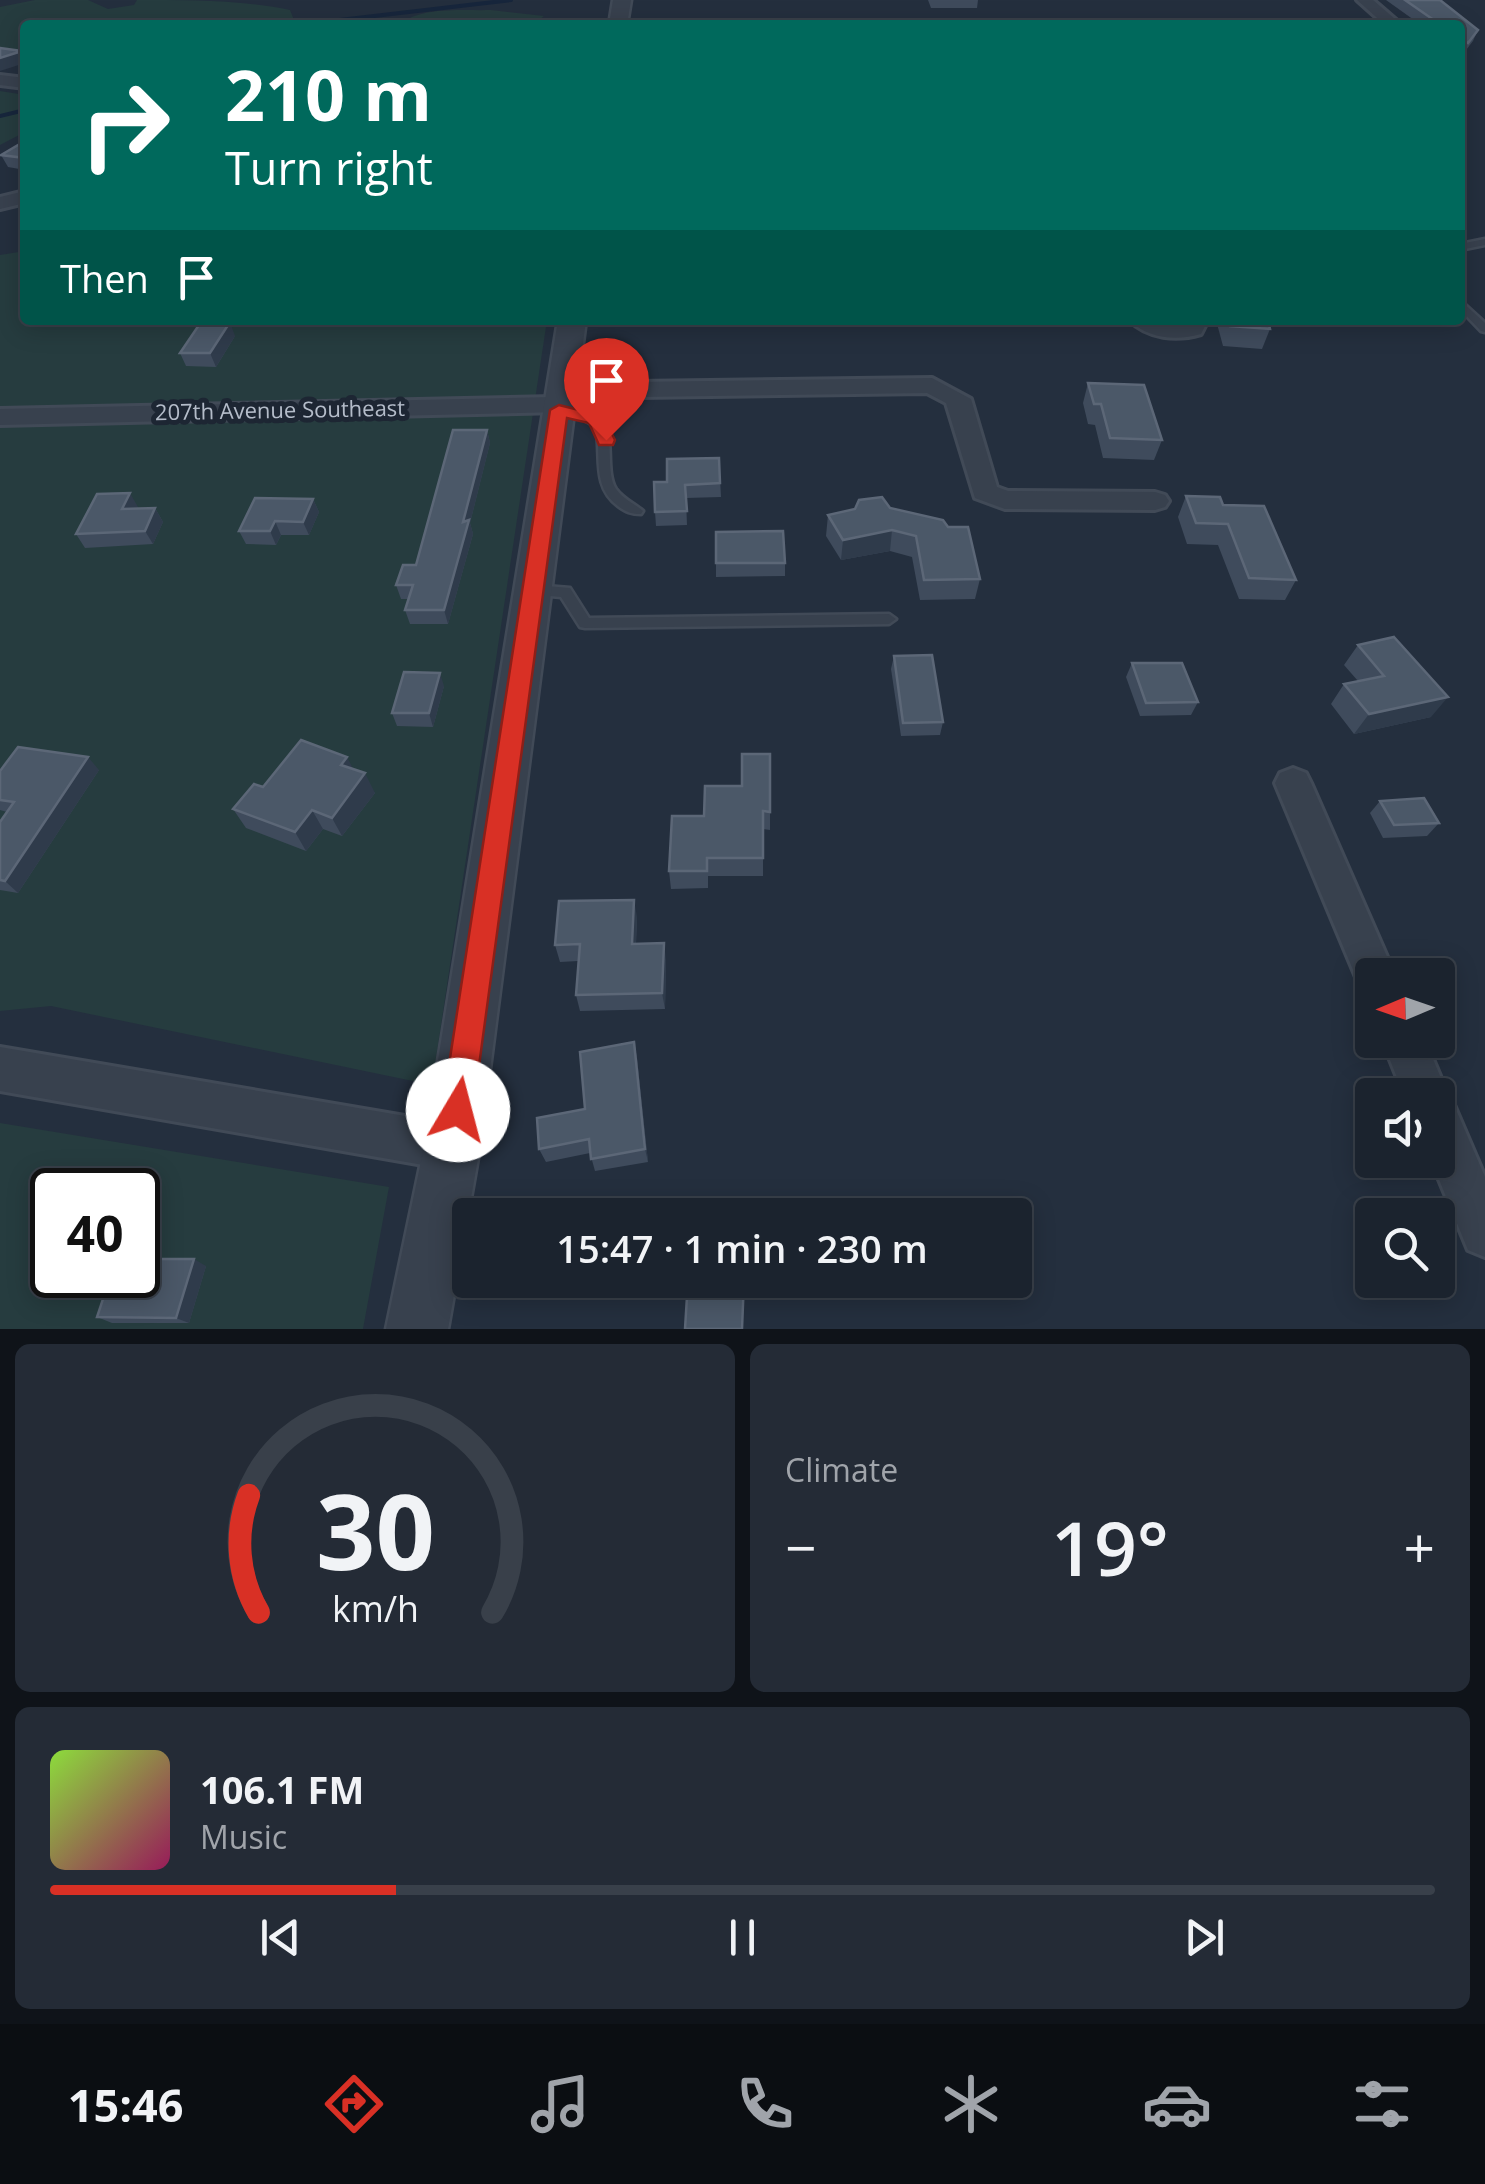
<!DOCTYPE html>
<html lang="en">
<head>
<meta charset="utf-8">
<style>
	body { margin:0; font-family:"Open Sans",sans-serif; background:#242b36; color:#f1f3f6; height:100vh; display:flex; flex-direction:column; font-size:38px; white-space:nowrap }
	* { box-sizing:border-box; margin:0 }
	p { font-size:32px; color:#a0a4aa }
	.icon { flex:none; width:55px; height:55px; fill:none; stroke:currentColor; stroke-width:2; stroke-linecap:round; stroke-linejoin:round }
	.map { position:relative; height:1329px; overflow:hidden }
	.drawer { display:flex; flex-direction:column; gap:15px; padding:15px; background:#0f1319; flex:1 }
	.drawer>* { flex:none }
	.hud { position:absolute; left:20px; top:20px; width:1445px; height:305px; border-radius:10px; box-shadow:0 5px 25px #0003,0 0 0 2px #39404a; background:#00695c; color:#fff; overflow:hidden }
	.needle { width:65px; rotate:268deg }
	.controls { position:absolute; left:1355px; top:958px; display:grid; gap:20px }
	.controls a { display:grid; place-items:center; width:100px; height:100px; border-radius:10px; background:#1b232e; box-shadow:0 5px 25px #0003,0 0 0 2px #39404a; font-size:50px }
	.speed { position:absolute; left:30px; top:1168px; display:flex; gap:20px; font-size:50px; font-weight:700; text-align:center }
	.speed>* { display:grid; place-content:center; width:130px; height:130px; border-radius:50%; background:#1b232e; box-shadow:0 5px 25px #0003,0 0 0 2px #39404a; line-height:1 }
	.speed .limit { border:5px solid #111; border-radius:15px; background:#fff; color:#111 }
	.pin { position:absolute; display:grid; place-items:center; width:85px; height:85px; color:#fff; margin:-102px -42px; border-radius:50% 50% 50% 0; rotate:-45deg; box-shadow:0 0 10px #0007 }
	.pin .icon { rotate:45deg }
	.me { position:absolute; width:110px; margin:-55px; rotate:8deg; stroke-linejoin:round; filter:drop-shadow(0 0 8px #0008) }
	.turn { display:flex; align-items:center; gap:35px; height:210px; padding:0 40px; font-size:45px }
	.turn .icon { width:130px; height:130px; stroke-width:2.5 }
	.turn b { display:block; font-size:70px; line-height:85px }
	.then { display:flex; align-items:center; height:95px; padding:0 40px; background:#0003; gap:20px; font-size:38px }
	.big { font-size:75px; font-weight:600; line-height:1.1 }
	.drawer .tile { flex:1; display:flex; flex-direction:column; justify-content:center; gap:15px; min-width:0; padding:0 35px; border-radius:15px; background:#242b36 }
	.drawer .dial { align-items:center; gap:0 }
	.dial svg { height:260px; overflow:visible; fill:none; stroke:#39404a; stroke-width:7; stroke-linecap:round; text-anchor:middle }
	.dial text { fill:#f1f3f6; stroke:none }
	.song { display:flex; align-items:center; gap:30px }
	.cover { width:120px; height:120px; border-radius:15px; background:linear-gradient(135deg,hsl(90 70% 55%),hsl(330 70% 35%)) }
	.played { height:10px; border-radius:5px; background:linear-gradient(90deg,#d93025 25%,#39404a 25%) }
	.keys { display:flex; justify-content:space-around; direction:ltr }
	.heat { display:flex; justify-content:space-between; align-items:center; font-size:55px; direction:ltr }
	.drawer .tiles { flex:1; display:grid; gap:15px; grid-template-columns:1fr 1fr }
	.tile:last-child { grid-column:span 2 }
	.trip { position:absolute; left:452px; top:1198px; width:580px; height:100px; border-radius:10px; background:#1b232e; box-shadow:0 5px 25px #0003,0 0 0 2px #39404a; font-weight:600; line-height:100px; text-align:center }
	.tabs { display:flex; height:160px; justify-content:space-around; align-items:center; background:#0b0e12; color:#a0a4aa }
	.tabs .icon { width:70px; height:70px }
	.tabs .active { color:#d93025 }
	.tabs b { font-size:45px; color:#f1f3f6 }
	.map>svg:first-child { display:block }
	.green { fill:#263c3f; fill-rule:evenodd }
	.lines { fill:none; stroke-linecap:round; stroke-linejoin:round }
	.stream { stroke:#17263c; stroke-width:4 }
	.service-casing { stroke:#414a57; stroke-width:5 }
	.minor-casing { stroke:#414a57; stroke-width:6 }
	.tertiary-casing { stroke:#414a57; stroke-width:5 }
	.service { fill:#38414e; fill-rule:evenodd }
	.minor { fill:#38414e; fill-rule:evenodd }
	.tertiary { fill:#38414e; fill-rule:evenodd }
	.wall { fill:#3f4b5c }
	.shaded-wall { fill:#2f3b4b }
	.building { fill:#4b5868; stroke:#5c6777; stroke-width:2.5 }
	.route { fill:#d93025; stroke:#8d1f18; stroke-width:2.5 }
	.labels { text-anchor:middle; stroke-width:10; stroke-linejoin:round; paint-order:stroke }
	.far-street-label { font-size:22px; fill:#b4bcc9; stroke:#1d2633 }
</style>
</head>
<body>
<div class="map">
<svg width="1485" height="1329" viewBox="0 0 1485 1329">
	<rect width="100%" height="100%" fill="#242f3e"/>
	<!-- green -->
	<g class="green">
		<path d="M35,0H88L108,9L134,5L137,0C184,0 247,0 290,10L296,25H25V50L0,49V7Z"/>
		<path d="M491,10L544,16L534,24L517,25H400C419,6 465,11 491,10Z"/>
		<polygon points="0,91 25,95 25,132 0,145"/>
		<polygon points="25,251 25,320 547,320 432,1085 51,1006 0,1011 0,255"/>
		<path d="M0,1123L389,1187L363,1329H0ZM52,1190H138V1275H52Z"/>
	</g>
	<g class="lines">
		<!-- stream -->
		<g class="stream">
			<polyline points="297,25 511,0"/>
			<polyline points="0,116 25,110"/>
		</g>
		<!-- service casing -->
		<g class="service-casing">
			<g id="service">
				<polygon points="1485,239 1485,245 1460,250 1460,244"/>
				<polygon points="1460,300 1485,323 1485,332 1481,331 1460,309"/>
				<path d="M559,407L591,413L606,422C613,442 606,474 616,489C623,499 635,504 643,511L641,514C631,514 626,512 618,506C591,486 602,455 596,427L583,419L555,414L553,411Z"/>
				<polygon points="534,585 570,588 589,618 889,614 896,619 889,624 585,628 580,627 561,597 529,594 527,590"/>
			</g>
		</g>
		<!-- minor casing -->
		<g class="minor-casing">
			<g id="minor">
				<polygon points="1357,0 1373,0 1402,25 1385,25"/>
				<polygon points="0,75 25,78 25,88 0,85"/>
				<polygon points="25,191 25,203 0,209 0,197"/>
				<path d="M1129,320L1179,325L1184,320H1208L1201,334C1177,341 1148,339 1129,320Z"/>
				<polygon points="932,378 971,399 997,487 1008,491 1155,492 1165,495 1169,501 1165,507 1155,510 1005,509 975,498 946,403 927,393 568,398 573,404 560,412 0,425 0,409 554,397 549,391 562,383"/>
				<polygon points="1293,768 1306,773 1311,783 1395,975 1372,975 1372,993 1361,989 1275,783 1280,773"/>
				<polygon points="1382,1040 1425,1040 1448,1095 1445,1102 1454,1105 1485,1177 1485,1257 1468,1250 1431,1160 1438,1160 1438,1095 1404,1095"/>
				<polygon points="0,1047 452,1124 468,1131 475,1147 468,1163 452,1170 0,1091"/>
			</g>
		</g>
		<!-- tertiary casing -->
		<g class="tertiary-casing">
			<g id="tertiary">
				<polygon points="613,0 631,0 627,25 609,25"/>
				<polygon points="558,320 586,320 480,1147 448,1329 386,1329 424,1147"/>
			</g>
		</g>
		<!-- service -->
		<use href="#service" class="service"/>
		<!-- minor -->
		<use href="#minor" class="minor"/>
		<!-- tertiary -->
		<use href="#tertiary" class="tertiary"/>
	</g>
	<!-- wall -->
	<g class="wall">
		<polygon points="928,0 978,0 977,8 931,8"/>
		<polygon points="1386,0 1440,0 1478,30 1473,41 1463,54 1460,52 1460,25 1421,25"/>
		<polygon points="25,141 25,170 8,167 1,155"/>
		<polygon points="1216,320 1268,320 1270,329 1262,349 1223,346"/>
		<polygon points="235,336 216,367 186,366 180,353"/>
		<polygon points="1088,383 1162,440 1154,460 1103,458 1095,425 1088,424 1083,403"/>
		<polygon points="487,430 490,443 470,523 473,534 448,624 410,624 405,610 409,599 401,599 396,585 416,565"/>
		<polygon points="719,458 721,497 686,498 687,525 656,526 655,512 667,482"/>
		<polygon points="1186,496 1223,505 1296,580 1285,600 1239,599 1218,545 1187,544 1178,517"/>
		<polygon points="313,499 319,512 309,535 281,535 276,545 246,544 239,531"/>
		<polygon points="138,507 137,509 155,508 163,522 153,544 85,548 76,534"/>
		<polygon points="890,508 980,579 975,599 920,600 912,557 890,551 841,560 826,536 828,515"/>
		<polygon points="716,532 785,563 785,576 716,577"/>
		<polygon points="1358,645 1431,717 1354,734 1331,704 1344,684 1358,681 1344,665"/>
		<polygon points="894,656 943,722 940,735 901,736 891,669"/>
		<polygon points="1132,663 1198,702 1191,715 1140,716 1126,677"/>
		<polygon points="444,686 433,727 397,726 392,713"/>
		<polygon points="354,769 375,793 342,836 323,829 306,851 246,828 233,809 263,787"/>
		<polygon points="99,770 18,893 0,890 0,822 7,812 0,810 0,771"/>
		<polygon points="1380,801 1439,823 1427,836 1383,838 1370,813"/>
		<polygon points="770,812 770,830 763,829 763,876 708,876 708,888 671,889 669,871 704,816"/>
		<polygon points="637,917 636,944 666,960 665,1009 580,1011 576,995 578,961 560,962 555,945"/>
		<polygon points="634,1042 637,1058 648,1162 595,1171 590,1153 546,1162 539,1149 585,1109"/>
		<polygon points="206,1266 189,1323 112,1323 97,1317"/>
	</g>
	<!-- shaded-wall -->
	<g class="shaded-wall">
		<polygon points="22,51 25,56 25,63 0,71 0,58"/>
		<polygon points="230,322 235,336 216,367 210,353"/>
		<polygon points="487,430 490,443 470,523 473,534 448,624 444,610 463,522"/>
		<polygon points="130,493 138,507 130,523 122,509"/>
		<polygon points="313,499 319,512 309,535 303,522"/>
		<polygon points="155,508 163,522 153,544 145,531"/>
		<polygon points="275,521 281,535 276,545 270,531"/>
		<polygon points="892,530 890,551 841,560 843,540"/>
		<polygon points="440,673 444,686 433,727 429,713"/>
		<polygon points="1448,697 1431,717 1354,734 1369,714"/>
		<polygon points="88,757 99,770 18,893 5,881"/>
		<polygon points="347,757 357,776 341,765"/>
		<polygon points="365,773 375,793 342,836 332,818"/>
		<polygon points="312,810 323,829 306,851 295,832"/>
		<polygon points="634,900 637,917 635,961 632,944"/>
		<polygon points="664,943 666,960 665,1009 662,993"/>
		<polygon points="634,1042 637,1058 648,1162 645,1149"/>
		<polygon points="194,1259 206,1266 189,1323 176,1318"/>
	</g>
	<!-- building -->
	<g class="building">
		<polygon points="1405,0 1440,0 1478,30 1468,43 1460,38 1460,25 1441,25"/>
		<polygon points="0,48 22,51 0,58"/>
		<polygon points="25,141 25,158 1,155"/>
		<polygon points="1229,320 1268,320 1270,329 1230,326"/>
		<polygon points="201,322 230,322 210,353 180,353"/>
		<polygon points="1088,383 1144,385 1162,440 1110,438 1101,404 1094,404"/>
		<polygon points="453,430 487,430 463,522 469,520 444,610 405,610 413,585 396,585 403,565 416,565"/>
		<polygon points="719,458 720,483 685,485 687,511 655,512 654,482 667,482 667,459"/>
		<polygon points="130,493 122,509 155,508 145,531 76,534 97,494"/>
		<polygon points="1186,496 1220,497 1223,505 1264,506 1296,580 1249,578 1228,524 1196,523"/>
		<polygon points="882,497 890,508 943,520 948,527 968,527 980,579 924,580 916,536 892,530 843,540 828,515 855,509 859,500"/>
		<polygon points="255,498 313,499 303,522 275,521 270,531 239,531"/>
		<polygon points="783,531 785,563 716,563 716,532"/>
		<polygon points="1394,637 1448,697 1369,714 1344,684 1384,676 1358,645"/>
		<polygon points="932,655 943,722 903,723 894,656"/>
		<polygon points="1132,663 1182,663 1198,702 1146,703"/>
		<polygon points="404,672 440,673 429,713 392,713"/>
		<polygon points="301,740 347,757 341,765 365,773 332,818 312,810 295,832 233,809 254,784 263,787"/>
		<polygon points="18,747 88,757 5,881 0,880 0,822 14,802 0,800 0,771"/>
		<polygon points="742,754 770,754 770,812 763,811 763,858 707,858 707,871 669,871 672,816 704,816 705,786 742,786"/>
		<polygon points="1424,798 1439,823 1394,825 1380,801"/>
		<polygon points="634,900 632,944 664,943 662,993 576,995 580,944 555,945 559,901"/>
		<polygon points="634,1042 645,1149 591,1159 589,1139 539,1149 537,1118 585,1109 580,1052"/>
		<polygon points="138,1259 194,1259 176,1318 97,1317 111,1275 138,1275"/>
		<polygon points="688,1280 744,1280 742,1329 685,1329"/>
	</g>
	<!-- route -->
	<polygon class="route" points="559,405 603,416 615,440 613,445 599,445 589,423 567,418 473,1110 469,1121 458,1126 446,1121 442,1110 550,410"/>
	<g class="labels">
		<!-- far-street labels -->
		<g class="far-street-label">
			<text transform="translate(280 410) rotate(-1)" y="8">207th Avenue Southeast</text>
		</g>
	</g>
</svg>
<div class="controls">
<a><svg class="needle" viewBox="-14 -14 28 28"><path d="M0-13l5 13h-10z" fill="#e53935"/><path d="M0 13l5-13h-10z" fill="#a0a4aa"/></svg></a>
<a><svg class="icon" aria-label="sound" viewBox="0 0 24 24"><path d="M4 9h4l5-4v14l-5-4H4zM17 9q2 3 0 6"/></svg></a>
<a><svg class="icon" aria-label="search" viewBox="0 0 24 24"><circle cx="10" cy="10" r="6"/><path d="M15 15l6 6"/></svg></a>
</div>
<div class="speed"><div class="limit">40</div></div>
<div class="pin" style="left:606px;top:440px;background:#d93025"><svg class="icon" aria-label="arrive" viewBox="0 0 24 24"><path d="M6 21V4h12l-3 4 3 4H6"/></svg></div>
<svg class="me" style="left:458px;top:1110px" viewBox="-20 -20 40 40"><circle r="19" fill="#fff"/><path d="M0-13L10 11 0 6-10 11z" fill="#d93025"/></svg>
<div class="trip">15:47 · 1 min · 230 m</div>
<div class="hud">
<div class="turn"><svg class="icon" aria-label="right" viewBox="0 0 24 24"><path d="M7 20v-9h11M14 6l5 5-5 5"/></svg><div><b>210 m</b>Turn right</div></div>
<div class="then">Then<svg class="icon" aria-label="arrive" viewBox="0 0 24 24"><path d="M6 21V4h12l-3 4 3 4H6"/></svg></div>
</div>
</div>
<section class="drawer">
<div class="tiles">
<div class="tile dial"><svg viewBox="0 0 100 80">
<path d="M14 69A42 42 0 1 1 86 69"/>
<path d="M14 69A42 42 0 0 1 11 33" stroke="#d93025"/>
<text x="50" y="56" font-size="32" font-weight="700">30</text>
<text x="50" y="72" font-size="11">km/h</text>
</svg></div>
<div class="tile"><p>Climate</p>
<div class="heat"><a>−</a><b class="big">19°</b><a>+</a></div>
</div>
<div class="tile">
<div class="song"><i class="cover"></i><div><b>106.1 FM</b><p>Music</p></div></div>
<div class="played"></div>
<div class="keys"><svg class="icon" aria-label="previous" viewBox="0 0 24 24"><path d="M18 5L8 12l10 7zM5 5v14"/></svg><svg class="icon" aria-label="pause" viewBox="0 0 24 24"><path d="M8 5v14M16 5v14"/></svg><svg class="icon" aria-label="next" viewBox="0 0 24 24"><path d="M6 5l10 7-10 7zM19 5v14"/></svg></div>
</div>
</div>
</section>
<nav class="tabs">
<b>15:46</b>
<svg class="icon active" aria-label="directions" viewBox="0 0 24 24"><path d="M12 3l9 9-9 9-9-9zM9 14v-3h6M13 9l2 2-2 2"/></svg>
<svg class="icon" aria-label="music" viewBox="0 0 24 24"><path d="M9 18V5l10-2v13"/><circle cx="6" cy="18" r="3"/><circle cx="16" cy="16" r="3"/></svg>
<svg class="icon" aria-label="phone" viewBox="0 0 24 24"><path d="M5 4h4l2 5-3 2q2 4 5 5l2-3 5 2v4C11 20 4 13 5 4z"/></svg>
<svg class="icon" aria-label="climate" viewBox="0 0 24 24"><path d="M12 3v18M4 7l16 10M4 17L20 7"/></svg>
<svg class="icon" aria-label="car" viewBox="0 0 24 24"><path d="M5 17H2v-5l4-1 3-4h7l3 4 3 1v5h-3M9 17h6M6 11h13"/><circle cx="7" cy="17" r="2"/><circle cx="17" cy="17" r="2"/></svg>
<svg class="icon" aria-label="filters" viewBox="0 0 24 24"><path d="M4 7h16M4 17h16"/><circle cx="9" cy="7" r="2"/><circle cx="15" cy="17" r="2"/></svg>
</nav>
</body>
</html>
